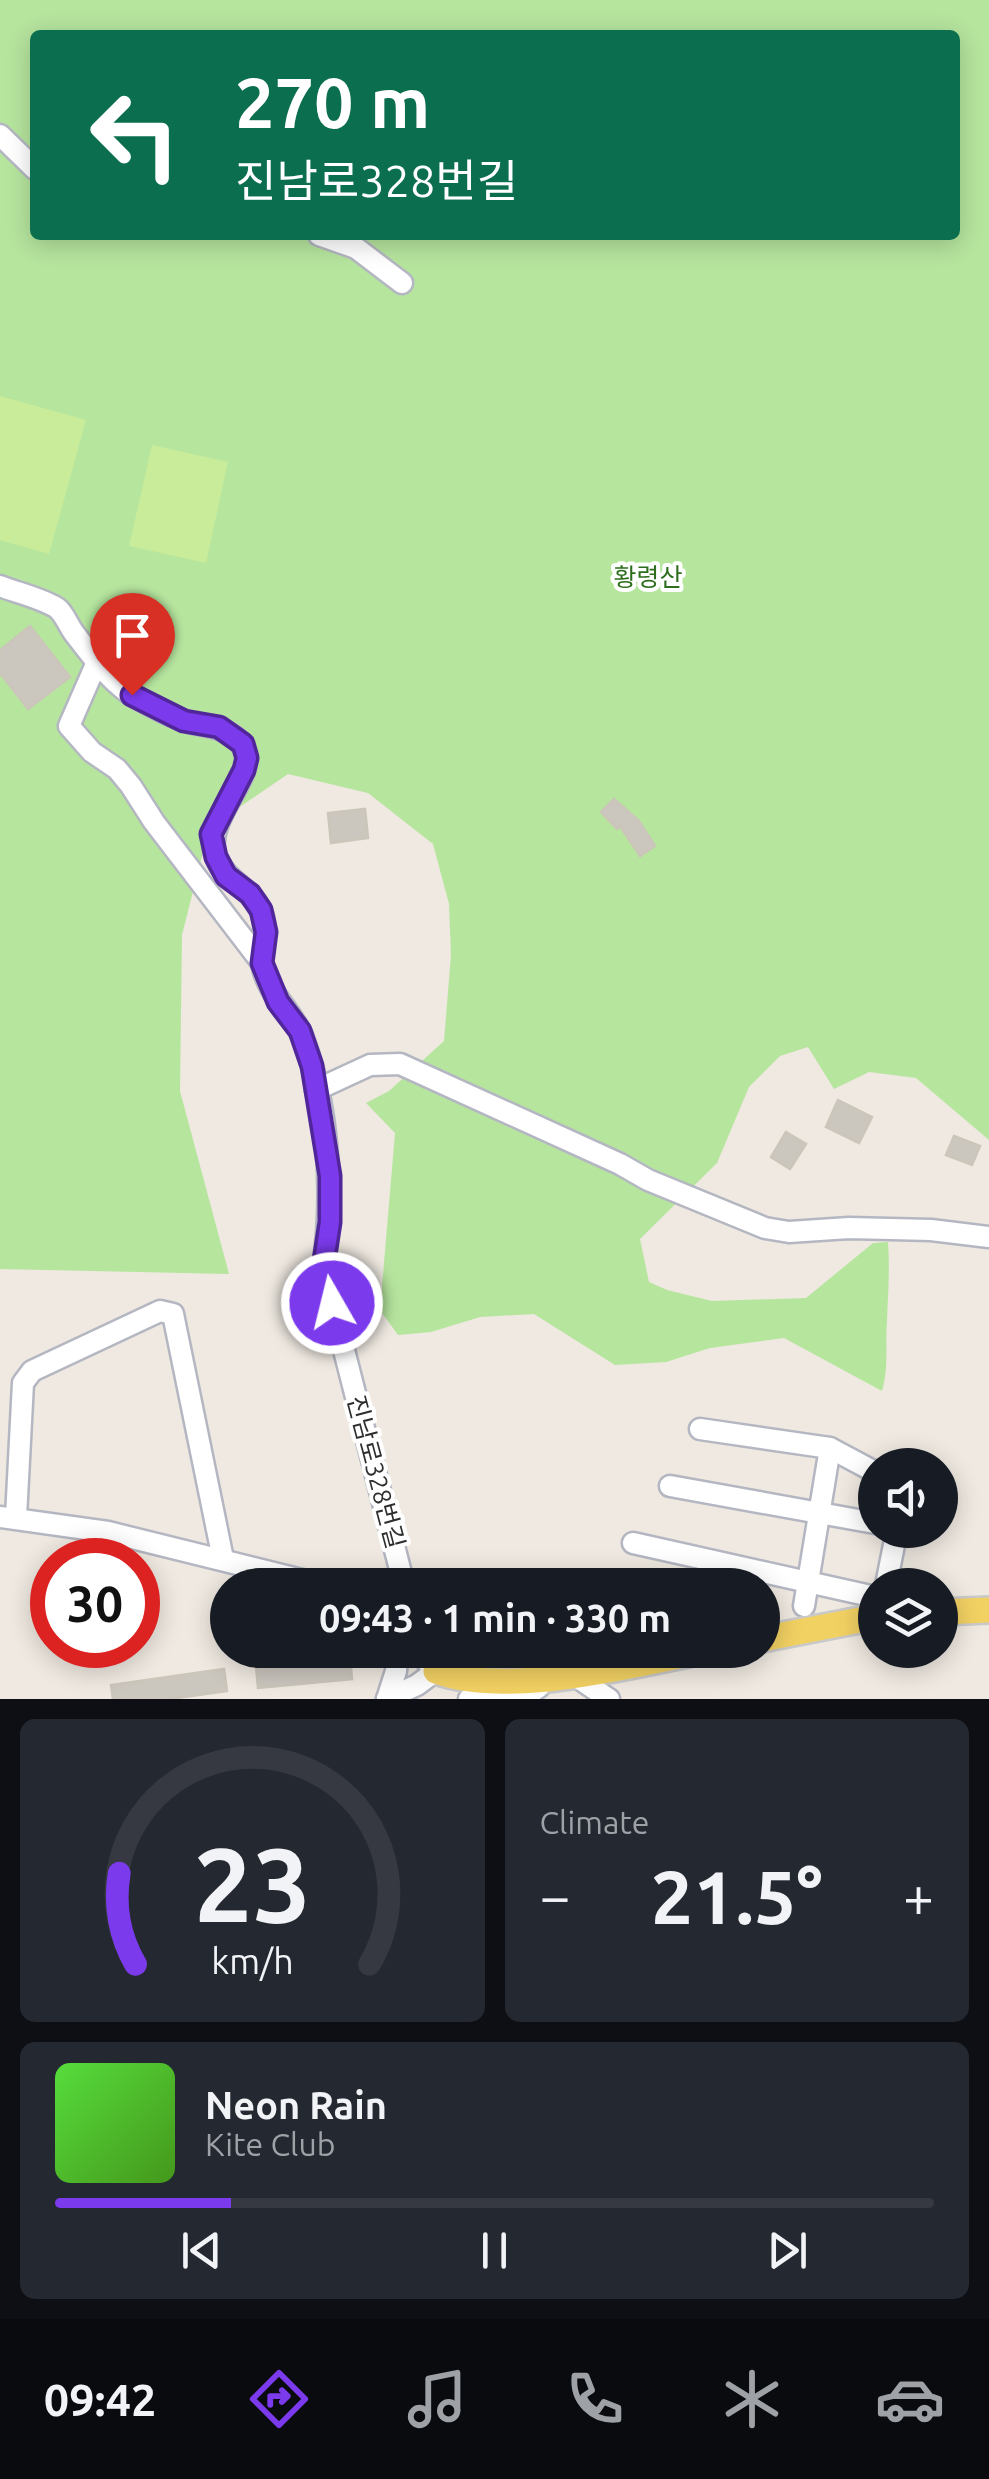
<!DOCTYPE html>
<html lang="en">
<head>
<meta charset="utf-8">
<style>
	body { margin:0; font-family:Ubuntu,"Noto Sans KR",sans-serif; background:#242831; color:#f1f3f6; height:100vh; display:flex; flex-direction:column; font-size:38px; white-space:nowrap }
	* { box-sizing:border-box; margin:0 }
	p { font-size:32px; color:#9ea1a6 }
	.icon { flex:none; width:55px; height:55px; fill:none; stroke:currentColor; stroke-width:2; stroke-linecap:round; stroke-linejoin:round }
	.map { position:relative; height:1699px; overflow:hidden }
	.details { display:flex; flex-direction:column; gap:20px; padding:20px; background:#0d0f14; flex:1 }
	.details>* { flex:none }
	.guide { position:absolute; left:30px; top:30px; width:930px; height:210px; border-radius:10px; box-shadow:0 5px 25px #0003; background:#0b6e4f; color:#fff; overflow:hidden }
	.fabs { position:absolute; left:858px; top:1448px; display:grid; gap:20px }
	.fabs a { display:grid; place-items:center; width:100px; height:100px; border-radius:50%; background:#171b24; box-shadow:0 5px 25px #0003; font-size:50px }
	.speed { position:absolute; left:30px; top:1538px; display:flex; gap:20px; font-size:50px; font-weight:700; text-align:center }
	.speed>* { display:grid; place-content:center; width:130px; height:130px; border-radius:50%; background:#171b24; box-shadow:0 5px 25px #0003; line-height:1 }
	.speed .limit { border:15px solid #d22; background:#fff; color:#111 }
	.pin { position:absolute; display:grid; place-items:center; width:85px; height:85px; color:#fff; margin:-102px -42px; border-radius:50% 50% 50% 0; rotate:-45deg; box-shadow:0 0 10px #0007 }
	.pin .icon { rotate:45deg }
	.me { position:absolute; width:110px; margin:-55px; rotate:352deg; stroke-linejoin:round; filter:drop-shadow(0 0 8px #0008) }
	.turn { display:flex; align-items:center; gap:35px; height:210px; padding:0 40px; font-size:45px }
	.turn .icon { width:130px; height:130px; stroke-width:2.5 }
	.turn b { display:block; font-size:70px; line-height:85px }
	.big { font-size:75px; font-weight:600; line-height:1.1 }
	.details .widget { flex:1; display:flex; flex-direction:column; justify-content:center; gap:15px; min-width:0; padding:0 35px; border-radius:15px; background:#242831 }
	.details .dial { align-items:center; gap:0 }
	.dial svg { height:260px; overflow:visible; fill:none; stroke:#363941; stroke-width:7; stroke-linecap:round; text-anchor:middle }
	.dial text { fill:#f1f3f6; stroke:none }
	.song { display:flex; align-items:center; gap:30px }
	.cover { width:120px; height:120px; border-radius:15px; background:linear-gradient(135deg,hsl(110 70% 55%),hsl(100 70% 35%)) }
	.played { height:10px; border-radius:5px; background:linear-gradient(90deg,#7c3aed 20%,#363941 20%) }
	.keys { display:flex; justify-content:space-around; direction:ltr }
	.heat { display:flex; justify-content:space-between; align-items:center; font-size:55px; direction:ltr }
	.details .tiles { flex:1; display:grid; gap:20px; grid-template-columns:1fr 1fr }
	.widget:last-child { grid-column:span 2 }
	.trip { position:absolute; left:210px; top:1568px; width:570px; height:100px; border-radius:50px; background:#171b24; box-shadow:0 5px 25px #0003; font-weight:600; line-height:100px; text-align:center }
	.dock { display:flex; height:160px; justify-content:space-around; align-items:center; background:#090b0e; color:#9ea1a6 }
	.dock .icon { width:70px; height:70px }
	.dock .selected { color:#7c3aed }
	.dock b { font-size:45px; color:#f1f3f6 }
	.map>svg:first-child { display:block }
	.green { fill:#b6e59e; fill-rule:evenodd }
	.pitch { fill:#c9ec9a }
	.building { fill:#cbc7bf; stroke:#cbc5ba; stroke-width:2.5 }
	.lines { fill:none; stroke-linecap:round; stroke-linejoin:round }
	.minor-casing { stroke:#b4b7c1; stroke-width:25 }
	.major-casing { stroke:#c9c9c9; stroke-width:30 }
	.minor { stroke:#fff; stroke-width:20 }
	.major { stroke:#f2d163; stroke-width:25 }
	.route-casing { stroke:#51269a; stroke-width:25 }
	.route { stroke:#7c3aed; stroke-width:18 }
	.labels { text-anchor:middle; stroke-width:8; stroke-linejoin:round; paint-order:stroke }
	.park-label { font-size:25px; fill:#2c6e1b; stroke:#fff }
	.street-label { font-size:25px; fill:#2e2e2e; stroke:#fff }
</style>
</head>
<body>
<div class="map">
<svg width="989" height="1699" viewBox="0 0 989 1699">
	<rect width="100%" height="100%" fill="#efe9e1"/>
	<!-- green -->
	<path class="green" d="M0,0H989V1140L916,1078L869,1072L834,1089L808,1047L780,1056L749,1087L717,1163L640,1239L649,1282L667,1290L712,1301L806,1298L873,1243L888,1242C890,1269 888,1293 887,1321C885,1346 889,1367 882,1391L784,1338L710,1348L666,1362L615,1365L534,1314L480,1317L431,1332L398,1335L380,1310L395,1133L366,1103L389,1091L444,1041L451,955L449,904L433,844L368,793L288,774L209,828L182,935L180,1091L229,1274L0,1269ZM35,35H955V235H35Z"/>
	<!-- pitch -->
	<g class="pitch">
		<polygon points="0,396 86,420 49,554 0,540"/>
		<polygon points="152,445 228,462 206,563 129,546"/>
	</g>
	<!-- building -->
	<g class="building">
		<polygon points="30,626 70,677 28,709 0,673 0,650"/>
		<polygon points="614,799 639,821 655,846 640,856 620,826 617,829 601,812"/>
		<polygon points="365,809 368,838 331,843 328,813"/>
		<polygon points="838,1100 872,1117 859,1143 826,1127"/>
		<polygon points="786,1132 806,1144 790,1169 771,1157"/>
		<polygon points="954,1136 980,1146 972,1165 946,1155"/>
		<polygon points="350,1656 352,1679 258,1688 256,1666"/>
		<polygon points="224,1669 227,1691 170,1699 113,1699 111,1685"/>
	</g>
	<g class="lines">
		<!-- minor casing -->
		<g class="minor-casing">
			<g id="minor">
				<polyline points="0,135 35,169"/>
				<polyline points="319,235 356,248 402,283"/>
				<path d="M0,586C18,593 41,598 57,608C64,613 68,625 74,633C91,655 112,685 137,698C152,706 169,716 185,721C205,727 233,726 244,749C257,777 205,817 215,854C222,880 251,887 261,911C269,930 260,945 262,964C267,993 292,1011 302,1036C329,1106 334,1195 323,1268L404,1585"/>
				<polyline points="97,662 69,726 92,752 117,769 131,786 154,822 262,963"/>
				<polyline points="316,1090 370,1065 400,1064 620,1164 648,1180 765,1228 789,1232 849,1228 931,1230 989,1237"/>
				<polyline points="700,1429 830,1448 875,1472"/>
				<polyline points="670,1486 875,1523"/>
				<polyline points="0,1517 108,1532 322,1585"/>
				<polyline points="16,1517 23,1383 32,1371 160,1311 173,1314 223,1559"/>
				<polyline points="633,1543 875,1597"/>
				<polyline points="886,1585 897,1530"/>
				<polyline points="804,1606 830,1448"/>
				<polyline points="575,1676 609,1699"/>
				<polyline points="387,1699 417,1685 436,1671 416,1650"/>
				<polyline points="387,1699 396,1671 398,1650"/>
				<polyline points="469,1699 532,1692 539,1687"/>
			</g>
		</g>
		<!-- major casing -->
		<g class="major-casing">
			<g id="major">
				<polyline points="940,1612 989,1610"/>
				<polyline points="762,1639 875,1617"/>
				<path d="M436,1671C509,1698 632,1665 708,1650"/>
			</g>
		</g>
		<!-- minor -->
		<use href="#minor" class="minor"/>
		<!-- major -->
		<use href="#major" class="major"/>
	</g>
	<g class="lines">
		<!-- route casing -->
		<g class="route-casing">
			<polyline id="route" points="132,695 184,721 219,727 243,744 247,758 244,770 211,834 216,857 226,876 250,894 261,910 266,932 262,963 278,1002 300,1031 312,1066 330,1176 330,1222 323,1268 332,1303"/>
		</g>
		<!-- route -->
		<use href="#route" class="route"/>
	</g>
	<g class="labels">
		<!-- park labels -->
		<g class="park-label">
			<text x="648" y="586">황령산</text>
		</g>
		<!-- street labels -->
		<g class="street-label">
			<text transform="translate(376 1472) rotate(75)" y="9">진남로328번길</text>
		</g>
	</g>
</svg>
<div class="fabs">
<a><svg class="icon" aria-label="sound" viewBox="0 0 24 24"><path d="M4 9h4l5-4v14l-5-4H4zM17 9q2 3 0 6"/></svg></a>
<a><svg class="icon" aria-label="layers" viewBox="0 0 24 24"><path d="M12 4l9 5-9 5-9-5zM3 14l9 5 9-5"/></svg></a>
</div>
<div class="speed"><div class="limit">30</div></div>
<div class="pin" style="left:132px;top:695px;background:#d93025"><svg class="icon" aria-label="arrive" viewBox="0 0 24 24"><path d="M6 21V4h12l-3 4 3 4H6"/></svg></div>
<svg class="me" style="left:332px;top:1303px" viewBox="-20 -20 40 40"><circle r="17" fill="#7c3aed" stroke="#fff" stroke-width="3"/><path d="M0-11L8 9 0 5-8 9z" fill="#fff"/></svg>
<div class="trip">09:43 · 1 min · 330 m</div>
<div class="guide">
<div class="turn"><svg class="icon" aria-label="left" viewBox="0 0 24 24"><path d="M17 20v-9H6M10 6l-5 5 5 5"/></svg><div><b>270 m</b>진남로328번길</div></div>
</div>
</div>
<section class="details">
<div class="tiles">
<div class="widget dial"><svg viewBox="0 0 100 80">
<path d="M14 69A42 42 0 1 1 86 69"/>
<path d="M14 69A42 42 0 0 1 9 41" stroke="#7c3aed"/>
<text x="50" y="56" font-size="32" font-weight="700">23</text>
<text x="50" y="72" font-size="11">km/h</text>
</svg></div>
<div class="widget"><p>Climate</p>
<div class="heat"><a>−</a><b class="big">21.5°</b><a>+</a></div>
</div>
<div class="widget">
<div class="song"><i class="cover"></i><div><b>Neon Rain</b><p>Kite Club</p></div></div>
<div class="played"></div>
<div class="keys"><svg class="icon" aria-label="previous" viewBox="0 0 24 24"><path d="M18 5L8 12l10 7zM5 5v14"/></svg><svg class="icon" aria-label="pause" viewBox="0 0 24 24"><path d="M8 5v14M16 5v14"/></svg><svg class="icon" aria-label="next" viewBox="0 0 24 24"><path d="M6 5l10 7-10 7zM19 5v14"/></svg></div>
</div>
</div>
</section>
<nav class="dock">
<b>09:42</b>
<svg class="icon selected" aria-label="directions" viewBox="0 0 24 24"><path d="M12 3l9 9-9 9-9-9zM9 14v-3h6M13 9l2 2-2 2"/></svg>
<svg class="icon" aria-label="music" viewBox="0 0 24 24"><path d="M9 18V5l10-2v13"/><circle cx="6" cy="18" r="3"/><circle cx="16" cy="16" r="3"/></svg>
<svg class="icon" aria-label="phone" viewBox="0 0 24 24"><path d="M5 4h4l2 5-3 2q2 4 5 5l2-3 5 2v4C11 20 4 13 5 4z"/></svg>
<svg class="icon" aria-label="climate" viewBox="0 0 24 24"><path d="M12 3v18M4 7l16 10M4 17L20 7"/></svg>
<svg class="icon" aria-label="car" viewBox="0 0 24 24"><path d="M5 17H2v-5l4-1 3-4h7l3 4 3 1v5h-3M9 17h6M6 11h13"/><circle cx="7" cy="17" r="2"/><circle cx="17" cy="17" r="2"/></svg>
</nav>
</body>
</html>
